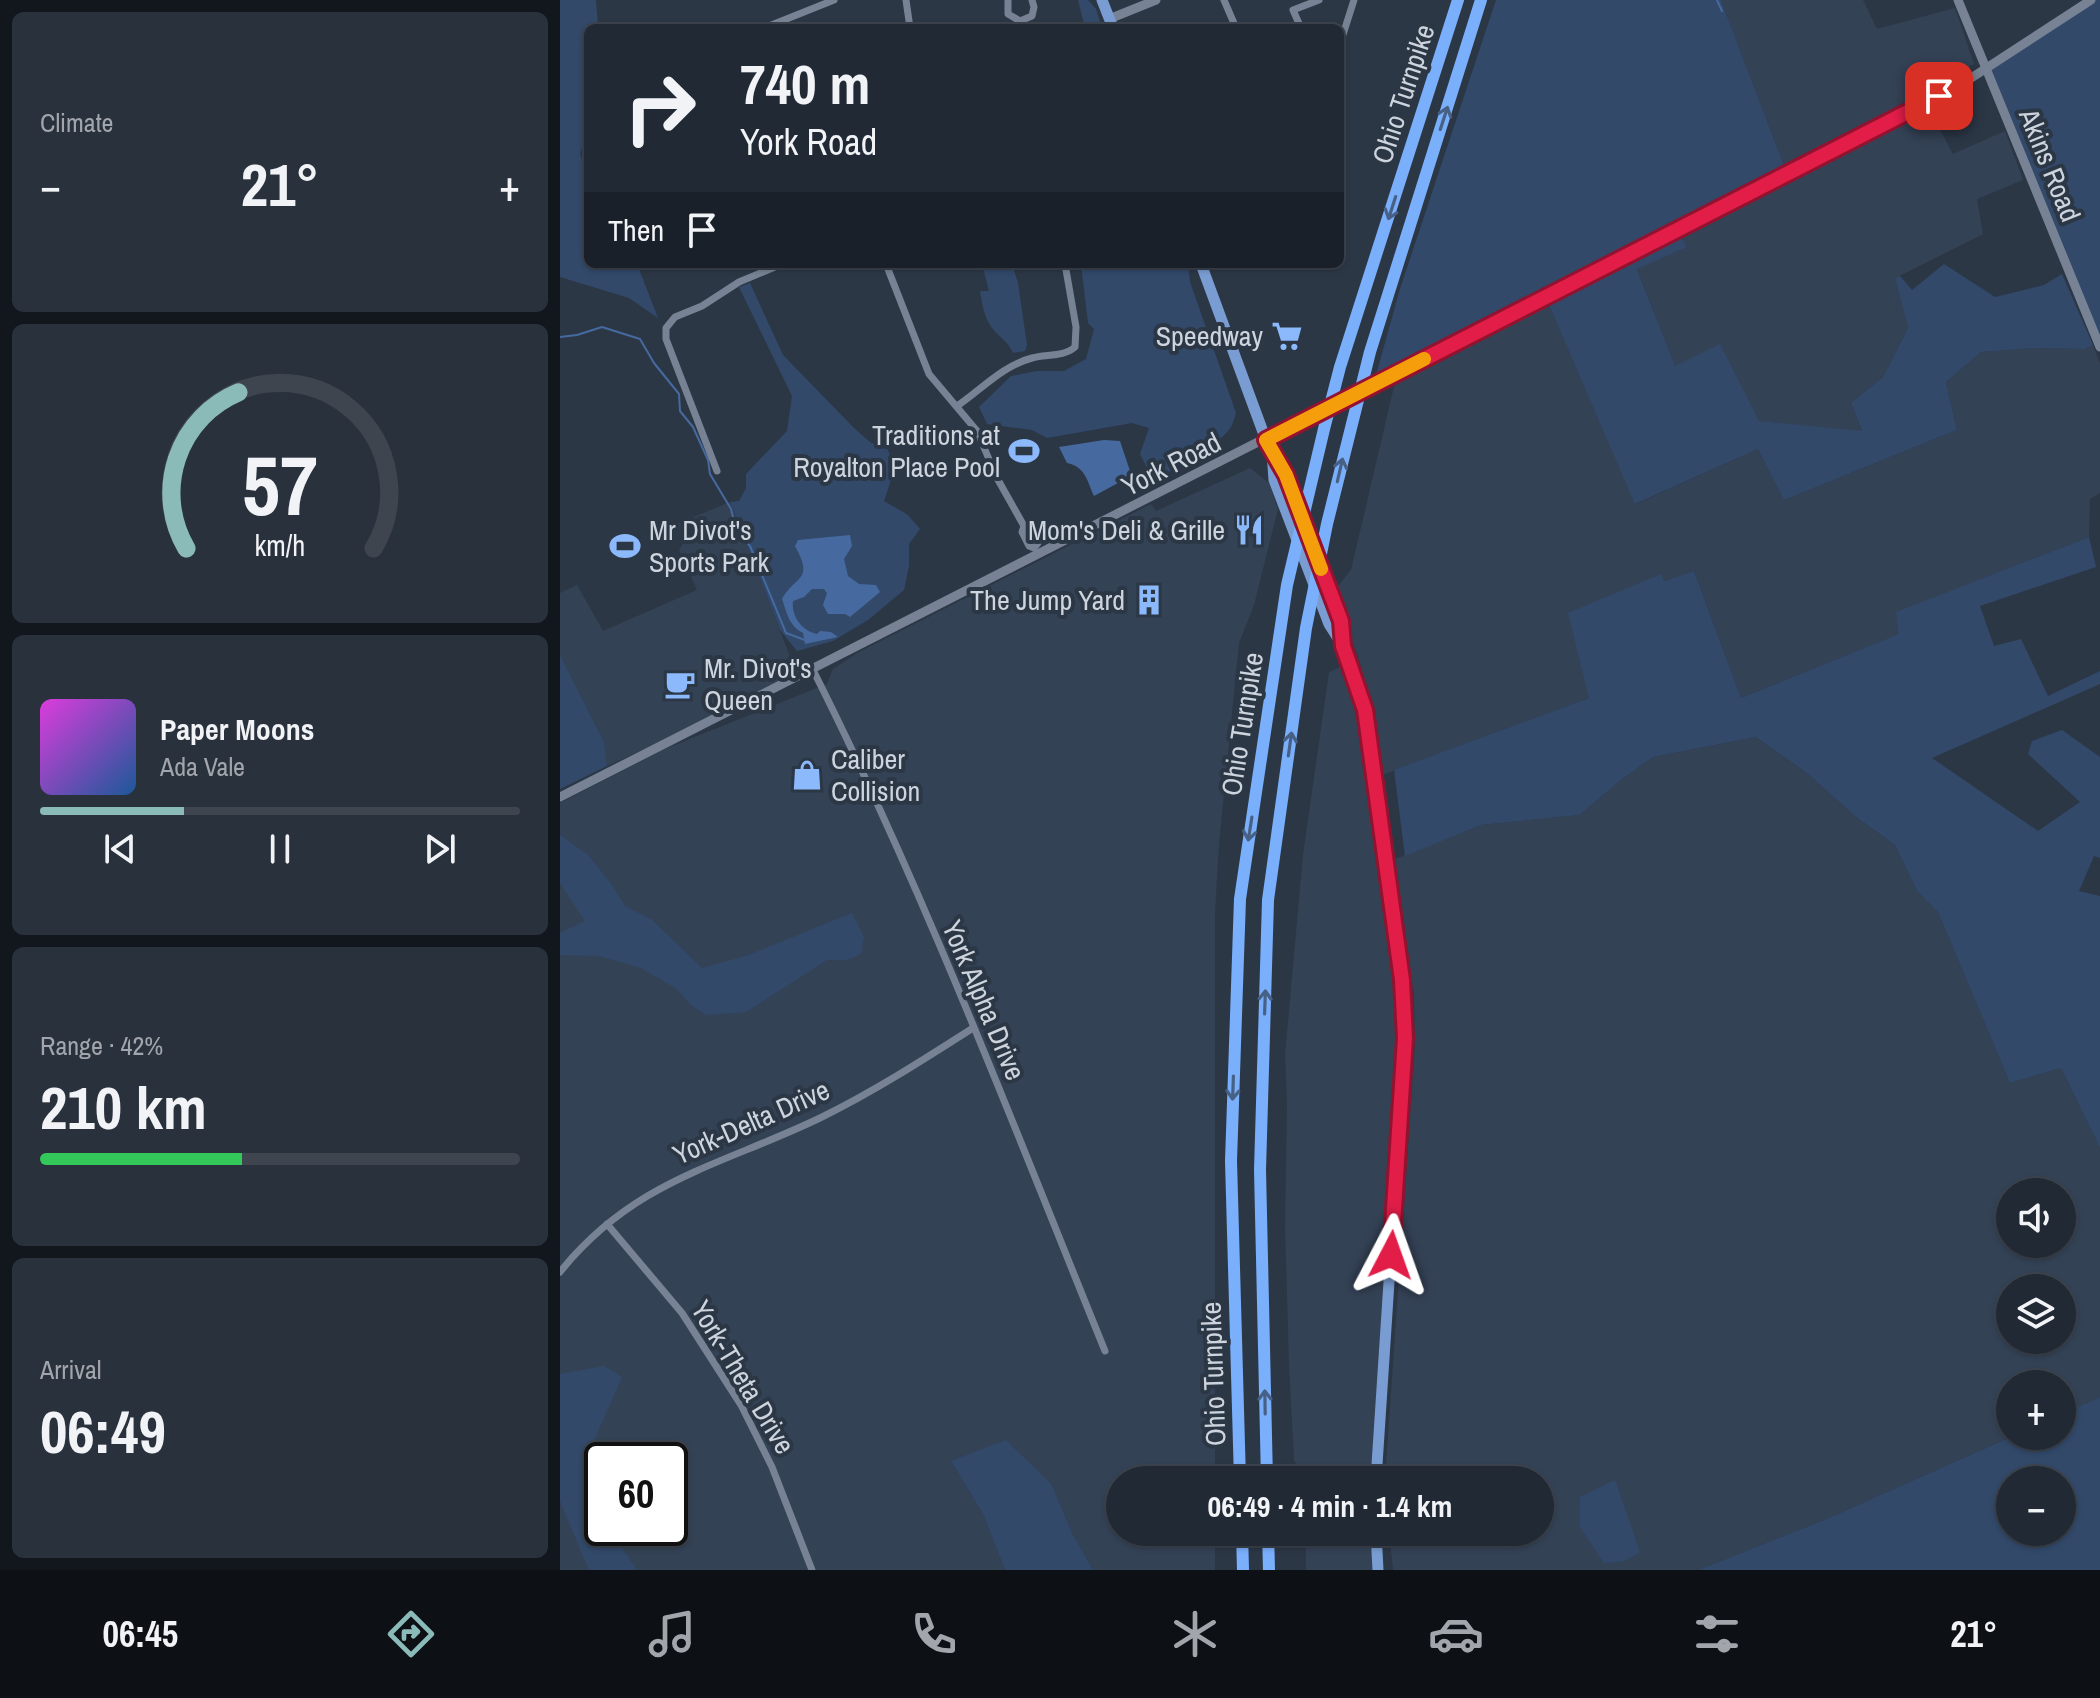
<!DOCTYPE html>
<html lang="en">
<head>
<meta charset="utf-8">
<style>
	body { margin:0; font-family:"Archivo Narrow",sans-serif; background:#29313c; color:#f1f3f6; height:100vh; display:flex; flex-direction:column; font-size:30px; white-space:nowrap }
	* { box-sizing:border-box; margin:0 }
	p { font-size:26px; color:#a2a6ac }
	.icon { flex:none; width:44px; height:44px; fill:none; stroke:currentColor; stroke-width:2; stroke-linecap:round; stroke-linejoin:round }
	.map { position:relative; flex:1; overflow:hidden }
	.side { display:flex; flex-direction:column; gap:12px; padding:12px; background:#12171d; width:560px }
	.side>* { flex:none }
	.hud { position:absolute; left:24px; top:24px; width:760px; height:244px; border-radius:12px; box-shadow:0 2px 6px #0004,0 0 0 2px #3e454f; background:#212934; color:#f1f3f6; overflow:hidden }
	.controls { position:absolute; left:1436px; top:1178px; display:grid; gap:16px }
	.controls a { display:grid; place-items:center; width:80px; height:80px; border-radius:50%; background:#212934; box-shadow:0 2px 6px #0004,0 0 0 2px #3e454f; font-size:40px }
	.speed { position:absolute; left:24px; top:1442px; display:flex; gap:16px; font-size:40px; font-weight:700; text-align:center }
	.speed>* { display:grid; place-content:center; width:104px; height:104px; border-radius:50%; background:#212934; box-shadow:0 2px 6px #0004,0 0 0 2px #3e454f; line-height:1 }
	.speed .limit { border:4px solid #111; border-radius:12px; background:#fff; color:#111 }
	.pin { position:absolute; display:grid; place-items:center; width:68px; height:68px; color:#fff; margin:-34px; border-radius:16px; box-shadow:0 4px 12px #0006 }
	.me { position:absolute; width:88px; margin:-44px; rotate:4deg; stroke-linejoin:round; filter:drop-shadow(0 0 6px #0008) }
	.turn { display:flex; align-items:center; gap:28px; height:168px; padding:0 24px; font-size:36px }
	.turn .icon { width:104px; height:104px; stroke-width:2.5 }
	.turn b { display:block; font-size:56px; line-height:68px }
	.then { display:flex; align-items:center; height:76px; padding:0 24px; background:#0003; gap:16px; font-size:30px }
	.big { font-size:60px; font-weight:800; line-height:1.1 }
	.side .widget { flex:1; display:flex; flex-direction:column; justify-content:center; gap:12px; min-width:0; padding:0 28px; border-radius:12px; background:#29313c }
	.side .dial { align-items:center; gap:0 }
	.dial svg { height:208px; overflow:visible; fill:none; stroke:#3e454f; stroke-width:7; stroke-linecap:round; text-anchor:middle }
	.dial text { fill:#f1f3f6; stroke:none }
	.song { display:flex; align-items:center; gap:24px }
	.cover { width:96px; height:96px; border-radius:12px; background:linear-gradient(135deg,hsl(300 70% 55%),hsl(210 70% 35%)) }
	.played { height:8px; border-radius:4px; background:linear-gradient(90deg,#8bbbb9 30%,#3e454f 30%) }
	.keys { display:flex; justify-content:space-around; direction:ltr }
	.heat { display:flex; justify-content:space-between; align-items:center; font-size:44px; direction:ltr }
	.charge { height:12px; border-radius:6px; background:linear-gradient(90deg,#34c759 42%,#3e454f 0) }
	.trip { position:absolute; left:546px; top:1466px; width:448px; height:80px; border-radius:40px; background:#212934; box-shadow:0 2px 6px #0004,0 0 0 2px #3e454f; font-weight:800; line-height:80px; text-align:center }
	.tabs { display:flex; height:128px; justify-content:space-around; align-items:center; background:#0d1015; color:#a2a6ac }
	.tabs .icon { width:56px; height:56px }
	.tabs .selected { color:#8bbbb9 }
	.tabs b { font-size:36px; color:#f1f3f6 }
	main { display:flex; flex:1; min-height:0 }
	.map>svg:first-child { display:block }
	.built { fill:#344256; fill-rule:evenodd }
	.green { fill:#32496a; fill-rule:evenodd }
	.water { fill:#466a9f }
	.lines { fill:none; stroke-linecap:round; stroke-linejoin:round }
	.stream { stroke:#466a9f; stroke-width:2 }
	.minor { stroke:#778394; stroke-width:7 }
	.tertiary { stroke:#778394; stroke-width:9 }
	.primary { stroke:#799dd2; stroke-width:11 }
	.motorway { stroke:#7aaffc; stroke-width:12 }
	.oneway { stroke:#476186 }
	.route-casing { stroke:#92132f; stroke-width:20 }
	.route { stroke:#e11d48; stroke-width:14 }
	.slow { stroke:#f59e0b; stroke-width:14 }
	.labels { text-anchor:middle; stroke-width:8; stroke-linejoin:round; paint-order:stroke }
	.street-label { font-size:28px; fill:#cdd4dd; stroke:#2c3746 }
	.poi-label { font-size:28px; fill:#cdd4dd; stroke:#2c3746; text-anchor:end }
</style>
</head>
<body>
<main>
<section class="side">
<div class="widget"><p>Climate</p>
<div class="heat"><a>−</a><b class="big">21°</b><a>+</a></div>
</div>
<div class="widget dial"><svg viewBox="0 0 100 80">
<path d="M14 69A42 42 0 1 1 86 69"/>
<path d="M14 69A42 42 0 0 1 34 9" stroke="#8bbbb9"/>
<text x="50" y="56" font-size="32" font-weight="700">57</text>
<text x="50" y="72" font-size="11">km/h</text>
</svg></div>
<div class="widget">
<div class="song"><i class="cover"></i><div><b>Paper Moons</b><p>Ada Vale</p></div></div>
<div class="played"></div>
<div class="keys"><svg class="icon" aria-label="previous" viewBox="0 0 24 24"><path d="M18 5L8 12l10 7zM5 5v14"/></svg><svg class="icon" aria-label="pause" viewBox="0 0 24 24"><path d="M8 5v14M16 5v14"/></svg><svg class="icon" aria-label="next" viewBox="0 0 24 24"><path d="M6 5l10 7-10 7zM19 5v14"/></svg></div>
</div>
<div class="widget"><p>Range · 42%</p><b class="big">210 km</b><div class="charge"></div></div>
<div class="widget"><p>Arrival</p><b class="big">06:49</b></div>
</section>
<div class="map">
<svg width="1540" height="1570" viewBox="0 0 1540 1570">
	<rect width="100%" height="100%" fill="#2c3746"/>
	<!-- built -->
	<g class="built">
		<polygon points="1161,0 1303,0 1317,29 1395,8 1414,64 1225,168"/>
		<polygon points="1368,107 1393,154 1445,131 1463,180 1417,199 1423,234 1335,278 1348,328 1323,377 1291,403 1302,432 1198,421 1160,345 1115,367 1077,268 1127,247 1120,234"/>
		<polygon points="989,305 1076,504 1198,449 1224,500 1397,430 1386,382 1421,352 1475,348 1525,349 1533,345 1540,363 1540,493 1530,499 1529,537 1337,612 1340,634 1181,698 1134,571 1103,581 1101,575 1029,698 822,775 814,713 799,660 774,591 791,570 836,378"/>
		<path d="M690,468L709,483L718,509L694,605L679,643L659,844L655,912V1480H560V1532H655V1570H533L512,1533L492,1485L391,1461L423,1514L445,1570H0V803L105,749L267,684L273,669L299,652L591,504L596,511ZM42,1460H110V1528H42Z"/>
		<polygon points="170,502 236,672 93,745 47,766 44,742 0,655 0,593 17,585 43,631 137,590 119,550 125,540 117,524"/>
		<polygon points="783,666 796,704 837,979 841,1022 812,1480 742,1480 742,1472 734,1460 729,1363 725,1227 727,1104 725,1055 743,855 769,672"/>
		<path d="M1196,737L1247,773L1296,817L1335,845L1357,891L1378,912L1450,1083L1501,1068L1540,1148V1397L1502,1414V1384H1450V1436H1453L1269,1518L1138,1570H833L829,1532H980V1480H825L855,1044L854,996L835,859L921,825L1019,815L1061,780L1093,757ZM1450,1192H1502V1244H1450ZM1450,1288H1502V1340H1450Z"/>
		<polygon points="746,1532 813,1532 815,1570 746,1570"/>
	</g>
	<!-- green -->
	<g class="green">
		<polygon points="0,0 36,0 38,28 28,28 28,129 20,154 28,175 28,264 77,264 98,318 69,298 0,277"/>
		<polygon points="518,0 528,0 536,9 542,28 525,28"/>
		<polygon points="936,0 1161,0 1225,168 816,375 840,289"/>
		<polygon points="1529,0 1540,0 1540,351 1426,71"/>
		<polygon points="1120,234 1127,247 1077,269 1115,366 1160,344 1199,421 1302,431 1291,403 1323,377 1348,328 1335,278 1340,276 1352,290 1384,264 1435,297 1484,285 1502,274 1533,345 1525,349 1475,348 1421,352 1386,382 1397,430 1224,500 1198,449 1075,504 989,305"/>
		<path d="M422,264H452L458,283L467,345L465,351L453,353C448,341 440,338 432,328C424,317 422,304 420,291H429Z"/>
		<path d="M521,264H628L630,282L676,413C674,419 672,427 668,431C654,448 612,476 591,476L580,454L589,428L572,423L487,438L472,430L427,424L419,407L451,376L477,371H504L526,359L534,329L528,323Z"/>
		<polygon points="190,283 223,355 294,428 311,443 326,445 335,468 324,501 348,515 360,529 349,544 349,566 344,590 308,620 273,641 237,651 220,630 170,502 179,501 186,488 186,474 227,431 232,396 179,287"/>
		<polygon points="1529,537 1536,567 1420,606 1434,646 1461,639 1488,696 1540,671 1540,684 1372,758 1478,831 1520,802 1468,754 1472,741 1502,730 1540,757 1540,858 1534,856 1519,891 1540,896 1540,1148 1501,1068 1450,1083 1378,912 1357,891 1335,845 1296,817 1247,773 1196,737 1093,757 1061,780 1019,815 921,825 845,856 834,770 1029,698 1008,613 1101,574 1104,581 1134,571 1181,698 1339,634 1336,612"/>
		<polygon points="0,655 44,742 47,766 0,789"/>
		<polygon points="0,835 28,855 52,885 65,906 92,920 142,968 186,956 292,913 304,937 301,954 287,960 267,960 186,1012 146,1015 131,1005 117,989 81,968 39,956 0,955 0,933 25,921 0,883"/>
		<polygon points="44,1366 62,1377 28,1454 42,1493 42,1528 54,1528 60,1545 77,1570 29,1570 0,1501 0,1374"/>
		<path d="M1540,1397V1570H1138L1269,1518L1453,1436H1502V1414ZM1450,1480H1502V1532H1450Z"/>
		<polygon points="446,1440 492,1485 512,1533 533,1570 445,1570 423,1514 391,1461"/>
		<polygon points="1055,1480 1080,1552 1065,1561 1044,1563 1020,1527 1020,1497"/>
	</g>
	<!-- water -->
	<g class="water">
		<path d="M544,440L560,441L570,471L569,477L534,496C527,481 526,467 507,463L499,447Z"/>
		<path d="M290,535L292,546L284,559L288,576L299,584L316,585L320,592L290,617L285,614H268L263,605L267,593L264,589H252L244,597L233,601C231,616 242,631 257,634L260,631L271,632L278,637L245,644L243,633C229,626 227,613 222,599C237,574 254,581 235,546L238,540Z"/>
	</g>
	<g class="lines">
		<!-- stream -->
		<g class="stream">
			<polyline points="1157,0 1162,11"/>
			<polyline points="0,337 17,335 42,327 80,339 94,363 119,394 120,411 133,427 148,460 150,474 171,509 176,529 190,546 226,633 245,640"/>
		</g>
		<!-- minor -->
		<g class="minor">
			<polyline points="346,0 350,28"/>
			<polyline points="448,0 448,14 460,21 472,16 474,7 472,0"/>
			<polyline points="664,0 676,28"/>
			<polyline points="204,28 274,0"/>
			<polyline points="741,28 733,10 759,0"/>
			<polyline points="780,44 794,0"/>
			<polyline points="326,264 369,374 417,431 437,478 464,526 462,532 469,546 474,548 478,543 470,529 464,526"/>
			<path d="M397,406C422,389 442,366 472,358C486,354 504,357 515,347L516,327L505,264"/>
			<polyline points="157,471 106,339 106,328 115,317 142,306 179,282 222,264"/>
			<path d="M253,670C364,890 452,1122 545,1351"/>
			<polyline points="47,1224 122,1313 181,1405 212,1467 252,1570"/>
			<path d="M0,1272C74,1180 160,1166 260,1118C313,1092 363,1060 413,1028"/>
		</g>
		<!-- tertiary -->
		<g class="tertiary">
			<polyline points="1398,0 1540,347"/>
			<polyline points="549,19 596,0"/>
			<polyline points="0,797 1402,84 1531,0"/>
		</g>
		<!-- primary -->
		<g class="primary">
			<polyline points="542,0 553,28"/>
			<polyline points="641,264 706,440 726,475 770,591 781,621 783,641"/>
			<polyline points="712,452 714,480 769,624 783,646 805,710 842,980 845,1038 816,1480"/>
			<polyline points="816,1532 818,1570"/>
		</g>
		<!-- motorway -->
		<g class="motorway">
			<polyline points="680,1480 671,1161 680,899 727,585 764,429 780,367 898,0"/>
			<polyline points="707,1480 700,1170 708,900 746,628 767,524 810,352 921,0"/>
			<polyline points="682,1532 683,1570"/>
			<polyline points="708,1532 709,1570"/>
		</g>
	</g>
	<!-- one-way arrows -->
	<defs><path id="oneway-shaft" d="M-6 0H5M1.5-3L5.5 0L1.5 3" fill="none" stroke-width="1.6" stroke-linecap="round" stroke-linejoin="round" transform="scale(2)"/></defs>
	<g class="oneway">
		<use href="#oneway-shaft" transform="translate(884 118) rotate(-72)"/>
		<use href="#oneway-shaft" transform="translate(832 208) rotate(108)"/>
		<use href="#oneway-shaft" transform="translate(780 470) rotate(-77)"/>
		<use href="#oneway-shaft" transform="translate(730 744) rotate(-82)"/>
		<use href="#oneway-shaft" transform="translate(690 829) rotate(99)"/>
		<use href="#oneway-shaft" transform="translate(705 1002) rotate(-88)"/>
		<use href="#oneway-shaft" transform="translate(673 1088) rotate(92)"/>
		<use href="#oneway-shaft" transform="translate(705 1402) rotate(-91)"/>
	</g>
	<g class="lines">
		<!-- route casing -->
		<g class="route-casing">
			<polyline id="route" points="831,1255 845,1038 842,980 805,710 783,646 781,621 726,475 706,440 1379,96"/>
		</g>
		<!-- route -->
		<use href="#route" class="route"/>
		<!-- slow -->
		<polyline class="slow" points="761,569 726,475 706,440 864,359"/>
	</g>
	<!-- icons -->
	<defs>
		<g id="supermarket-bare" transform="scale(2.4)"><path d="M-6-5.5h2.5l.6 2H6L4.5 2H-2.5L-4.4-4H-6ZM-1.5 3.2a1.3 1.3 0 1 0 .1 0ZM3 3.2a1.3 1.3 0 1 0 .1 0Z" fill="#8bb9fc" stroke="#2c3746" stroke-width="2.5" paint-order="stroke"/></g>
		<g id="stadium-bare" transform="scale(2.4)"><path d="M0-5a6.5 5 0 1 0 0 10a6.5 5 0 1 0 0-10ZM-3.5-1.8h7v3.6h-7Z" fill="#8bb9fc" stroke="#2c3746" stroke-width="2.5" paint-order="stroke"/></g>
		<g id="restaurant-bare" transform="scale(2.4)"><path d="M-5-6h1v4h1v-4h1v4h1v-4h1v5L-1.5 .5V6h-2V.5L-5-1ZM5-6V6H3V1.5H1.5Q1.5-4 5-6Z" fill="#8bb9fc" stroke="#2c3746" stroke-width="2.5" paint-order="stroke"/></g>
		<g id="building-bare" transform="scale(2.4)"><path d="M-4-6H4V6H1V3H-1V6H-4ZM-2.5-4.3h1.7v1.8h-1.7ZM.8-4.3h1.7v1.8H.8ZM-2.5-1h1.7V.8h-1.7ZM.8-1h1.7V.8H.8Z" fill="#8bb9fc" stroke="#2c3746" stroke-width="2.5" paint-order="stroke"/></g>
		<g id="cafe-bare" transform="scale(2.4)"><path d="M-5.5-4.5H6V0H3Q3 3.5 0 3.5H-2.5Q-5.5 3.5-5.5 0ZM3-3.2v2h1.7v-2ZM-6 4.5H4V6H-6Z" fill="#8bb9fc" stroke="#2c3746" stroke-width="2.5" paint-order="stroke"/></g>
		<g id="shop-bare" transform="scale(2.4)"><path d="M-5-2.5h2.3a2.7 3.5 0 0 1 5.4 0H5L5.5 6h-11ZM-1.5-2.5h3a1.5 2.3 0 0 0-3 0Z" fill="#8bb9fc" stroke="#2c3746" stroke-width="2.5" paint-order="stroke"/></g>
	</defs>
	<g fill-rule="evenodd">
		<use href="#supermarket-bare" x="727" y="336"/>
		<use href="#stadium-bare" x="464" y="451"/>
		<use href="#restaurant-bare" x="689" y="530"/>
		<use href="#stadium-bare" x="65" y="546"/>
		<use href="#building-bare" x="589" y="600"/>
		<use href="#cafe-bare" x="120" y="684"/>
		<use href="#shop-bare" x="247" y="775"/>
	</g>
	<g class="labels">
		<!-- street labels -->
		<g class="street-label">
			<text transform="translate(843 94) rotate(-72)" y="10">Ohio Turnpike</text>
			<text transform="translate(1490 165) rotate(68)" y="10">Akins Road</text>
			<text transform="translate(611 464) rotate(-27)" y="10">York Road</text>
			<text transform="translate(682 724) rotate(-81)" y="10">Ohio Turnpike</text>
			<text transform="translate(424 1000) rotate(67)" y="10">York Alpha Drive</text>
			<text transform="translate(191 1122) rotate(-24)" y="10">York-Delta Drive</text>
			<text transform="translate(653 1374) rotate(-92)" y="10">Ohio Turnpike</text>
			<text transform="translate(183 1377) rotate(59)" y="10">York-Theta Drive</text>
		</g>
		<!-- poi labels -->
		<g class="poi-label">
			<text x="703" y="346">Speedway</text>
			<text x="440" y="445">Traditions at<tspan x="440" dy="32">Royalton Place Pool</tspan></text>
			<text x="89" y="540" text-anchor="start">Mr Divot's<tspan x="89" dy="32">Sports Park</tspan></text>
			<text x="665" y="540">Mom's Deli &amp; Grille</text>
			<text x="565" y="610">The Jump Yard</text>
			<text x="144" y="678" text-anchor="start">Mr. Divot's<tspan x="144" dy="32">Queen</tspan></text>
			<text x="271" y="769" text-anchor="start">Caliber<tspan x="271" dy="32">Collision</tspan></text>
		</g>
	</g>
</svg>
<div class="controls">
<a><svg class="icon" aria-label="sound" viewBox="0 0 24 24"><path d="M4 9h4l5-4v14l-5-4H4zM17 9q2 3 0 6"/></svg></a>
<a><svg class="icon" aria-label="layers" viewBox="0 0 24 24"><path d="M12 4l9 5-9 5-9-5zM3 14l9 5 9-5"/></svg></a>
<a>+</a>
<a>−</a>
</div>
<div class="speed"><div class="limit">60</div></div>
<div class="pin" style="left:1379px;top:96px;background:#d93025"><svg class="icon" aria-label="arrive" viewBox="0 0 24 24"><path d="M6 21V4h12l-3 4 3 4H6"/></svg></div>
<svg class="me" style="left:831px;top:1255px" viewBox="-20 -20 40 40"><path d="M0-17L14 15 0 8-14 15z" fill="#e11d48" stroke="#fff" stroke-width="4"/></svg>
<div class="trip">06:49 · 4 min · 1.4 km</div>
<div class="hud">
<div class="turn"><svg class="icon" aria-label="right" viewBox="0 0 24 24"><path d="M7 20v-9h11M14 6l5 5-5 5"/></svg><div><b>740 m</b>York Road</div></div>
<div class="then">Then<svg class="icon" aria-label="arrive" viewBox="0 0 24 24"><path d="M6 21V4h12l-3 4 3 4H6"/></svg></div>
</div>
</div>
</main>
<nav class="tabs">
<b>06:45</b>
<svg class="icon selected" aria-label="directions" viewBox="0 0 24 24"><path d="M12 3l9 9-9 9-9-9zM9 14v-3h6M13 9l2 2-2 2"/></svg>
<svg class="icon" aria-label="music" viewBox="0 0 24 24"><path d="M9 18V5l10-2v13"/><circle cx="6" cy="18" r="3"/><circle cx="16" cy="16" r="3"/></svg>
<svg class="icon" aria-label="phone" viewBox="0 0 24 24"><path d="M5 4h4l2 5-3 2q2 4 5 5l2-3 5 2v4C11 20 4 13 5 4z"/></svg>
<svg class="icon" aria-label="climate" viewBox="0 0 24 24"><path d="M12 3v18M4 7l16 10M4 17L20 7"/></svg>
<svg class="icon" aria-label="car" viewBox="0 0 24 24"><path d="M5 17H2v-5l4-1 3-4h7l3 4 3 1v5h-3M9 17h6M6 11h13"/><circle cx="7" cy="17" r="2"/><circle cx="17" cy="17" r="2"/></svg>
<svg class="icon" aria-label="filters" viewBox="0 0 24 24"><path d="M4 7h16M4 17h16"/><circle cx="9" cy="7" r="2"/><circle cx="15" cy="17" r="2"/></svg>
<b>21°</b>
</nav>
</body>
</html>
